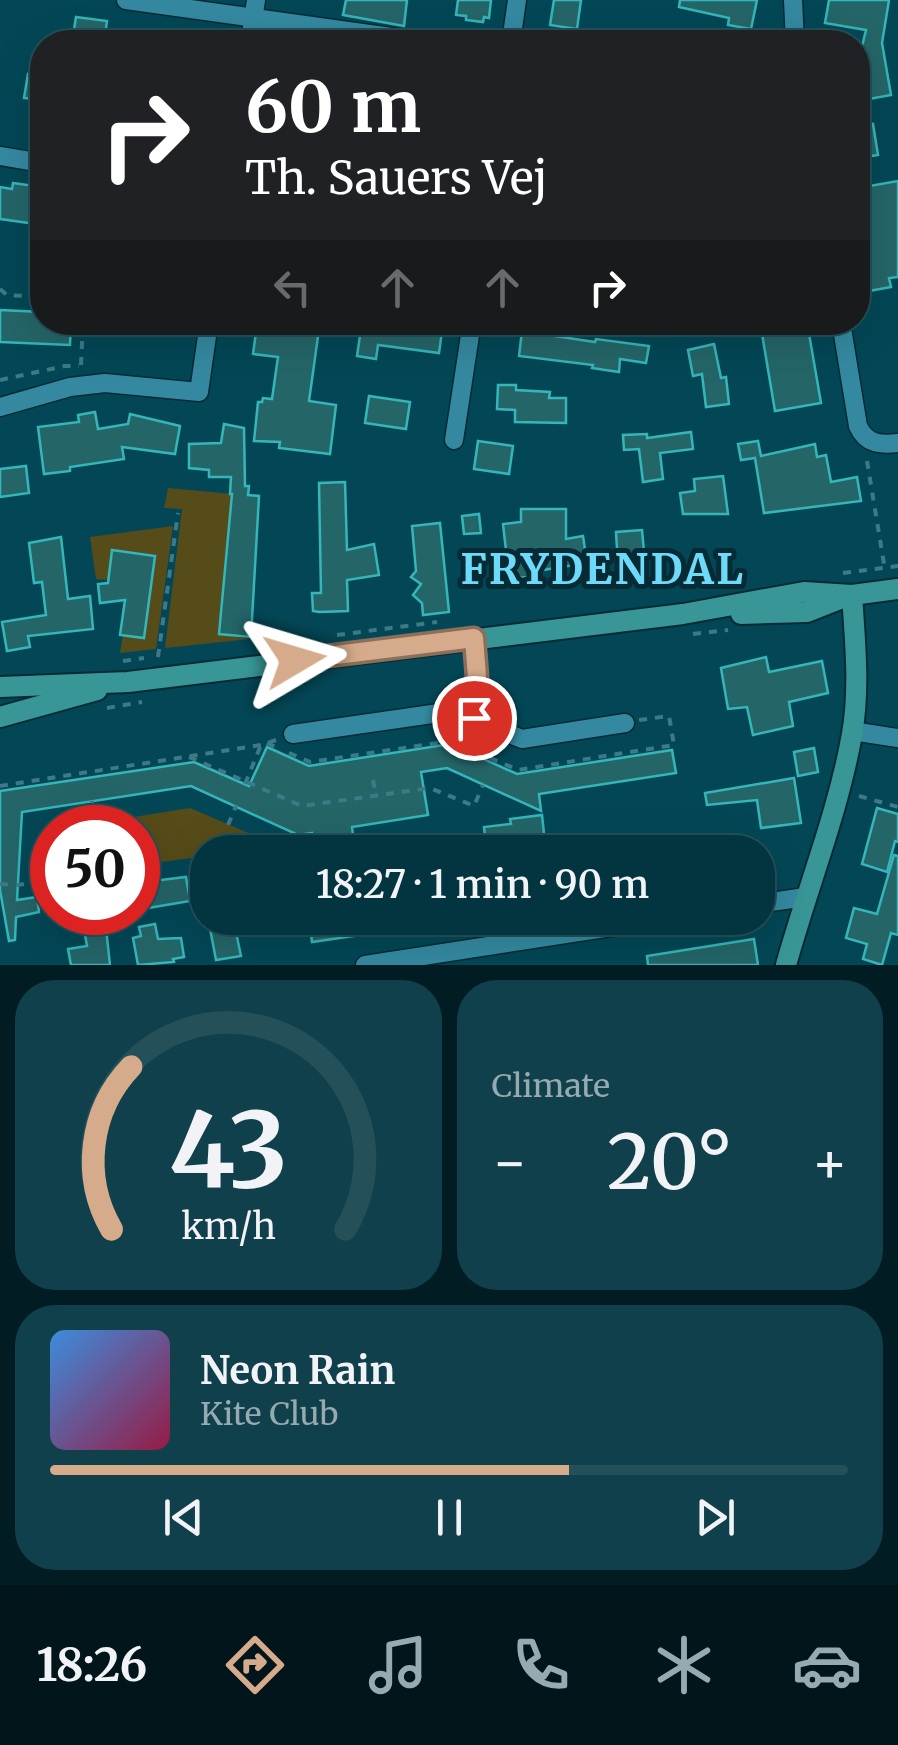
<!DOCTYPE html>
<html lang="en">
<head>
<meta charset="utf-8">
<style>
	body { margin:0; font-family:Merriweather,serif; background:#10404b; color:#f1f3f6; height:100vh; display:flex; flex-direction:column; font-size:38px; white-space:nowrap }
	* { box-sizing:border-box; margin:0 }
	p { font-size:32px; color:#96abb1 }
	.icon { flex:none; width:55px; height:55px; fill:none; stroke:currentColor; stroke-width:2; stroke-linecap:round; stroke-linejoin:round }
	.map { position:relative; height:965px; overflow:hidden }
	.panel { display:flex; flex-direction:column; gap:15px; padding:15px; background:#011d23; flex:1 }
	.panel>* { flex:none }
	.top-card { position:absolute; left:30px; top:30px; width:840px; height:305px; border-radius:40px; box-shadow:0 10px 40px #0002,0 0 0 2px #235059; background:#202124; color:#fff; overflow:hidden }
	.speed { position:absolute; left:30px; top:805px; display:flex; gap:20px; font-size:50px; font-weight:700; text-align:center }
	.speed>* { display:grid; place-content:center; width:130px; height:130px; border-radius:50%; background:#023540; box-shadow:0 10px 40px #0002,0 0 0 2px #235059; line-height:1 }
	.speed .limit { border:15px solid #d22; background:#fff; color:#111 }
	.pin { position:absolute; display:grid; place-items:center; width:85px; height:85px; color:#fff; margin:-42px; border:5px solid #fff; border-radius:50%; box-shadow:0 2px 10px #0007 }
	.me { position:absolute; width:110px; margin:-55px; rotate:83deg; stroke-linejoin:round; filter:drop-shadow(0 0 8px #0008) }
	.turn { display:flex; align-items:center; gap:35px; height:210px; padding:0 50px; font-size:45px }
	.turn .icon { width:130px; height:130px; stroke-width:2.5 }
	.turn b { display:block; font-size:70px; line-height:85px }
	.lanes { display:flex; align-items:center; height:95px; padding:0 50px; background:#0003; justify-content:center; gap:50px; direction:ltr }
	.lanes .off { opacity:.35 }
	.big { font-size:75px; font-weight:600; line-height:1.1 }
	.panel .tile { flex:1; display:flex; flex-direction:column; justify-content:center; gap:15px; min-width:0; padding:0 35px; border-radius:40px; background:#10404b }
	.panel .dial { align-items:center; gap:0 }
	.dial svg { height:260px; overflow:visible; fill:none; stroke:#235059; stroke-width:7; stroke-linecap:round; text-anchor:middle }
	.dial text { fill:#f1f3f6; stroke:none }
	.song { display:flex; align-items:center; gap:30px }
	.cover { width:120px; height:120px; border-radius:15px; background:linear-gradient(135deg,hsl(210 70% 55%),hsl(340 70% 35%)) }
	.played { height:10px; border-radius:5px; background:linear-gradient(90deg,#d6ab8b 65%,#235059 65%) }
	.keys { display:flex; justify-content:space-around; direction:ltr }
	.heat { display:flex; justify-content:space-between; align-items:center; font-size:55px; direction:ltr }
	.panel .tiles { flex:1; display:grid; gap:15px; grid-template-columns:1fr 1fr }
	.tile:last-child { grid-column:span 2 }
	.trip { position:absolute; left:190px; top:835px; width:585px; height:100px; border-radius:40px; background:#023540; box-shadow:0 10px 40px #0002,0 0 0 2px #235059; font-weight:600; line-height:100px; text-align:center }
	.tabs { display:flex; height:160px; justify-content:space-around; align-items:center; background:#01151a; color:#96abb1 }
	.tabs .icon { width:70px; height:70px }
	.tabs .selected { color:#d6ab8b }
	.tabs b { font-size:45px; color:#f1f3f6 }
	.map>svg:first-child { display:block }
	.green { fill:#564c19 }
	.building { fill:#246568; stroke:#34b6ba; stroke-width:2.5 }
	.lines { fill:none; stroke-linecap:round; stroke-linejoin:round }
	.street-casing { stroke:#062b34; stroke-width:21 }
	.secondary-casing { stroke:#062b34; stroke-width:24 }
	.path { stroke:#3c7a88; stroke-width:4; stroke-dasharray:8 8; stroke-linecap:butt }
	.street { stroke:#3489a0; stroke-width:18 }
	.secondary { stroke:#389696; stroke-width:20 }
	.route-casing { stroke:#8b6f5a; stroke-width:25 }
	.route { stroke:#d6ab8b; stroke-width:18 }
	.labels { text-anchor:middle; stroke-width:10; stroke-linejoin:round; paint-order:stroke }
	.district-label { font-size:42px; font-weight:bold; letter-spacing:2.5px; fill:#6cdaf8; stroke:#062b34 }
</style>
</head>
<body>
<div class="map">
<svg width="898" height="965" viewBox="0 0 898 965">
	<rect width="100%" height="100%" fill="#034756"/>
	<!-- green -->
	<g class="green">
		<polygon points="168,488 232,494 219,634 250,639 165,648 182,509 164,508"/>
		<polygon points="173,526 156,649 120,653 123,635 145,637 154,556 112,550 108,580 96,579 90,537"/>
		<polygon points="190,808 279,846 208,852 207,856 138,865 138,828 71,827"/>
	</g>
	<!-- building -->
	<g class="building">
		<polygon points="346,0 407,0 404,26 343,15"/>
		<polygon points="458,0 491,0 489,18 484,17 483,22 466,20 466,16 456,15"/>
		<polygon points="554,0 581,0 577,29 550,25"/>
		<polygon points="680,0 757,0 751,29 728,25 729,18 679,7"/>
		<polygon points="829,0 889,0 882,43 891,95 858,101 858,63 866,30 825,23"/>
		<polygon points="76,17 107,21 104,42 72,42"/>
		<polygon points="28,74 42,76 42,100 24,98"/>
		<polygon points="873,124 878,155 858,158 858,126"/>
		<polygon points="898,181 898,277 889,278 891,287 869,291 858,212 858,188"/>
		<polygon points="13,183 42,187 36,224 0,219 0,187 12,189"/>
		<polygon points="0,310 42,312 42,322 71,322 70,345 0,342"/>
		<polygon points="264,322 320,322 309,401 336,405 330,454 279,448 280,442 254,441 258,402 262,402 263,398 272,399 278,357 253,354 257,325 264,326"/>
		<polygon points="362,322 443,324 439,353 378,345 376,359 357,356"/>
		<polygon points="760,322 807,322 821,403 775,411"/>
		<polygon points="522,331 595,342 596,339 649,346 646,363 620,359 619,372 592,368 593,365 519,356"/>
		<polygon points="714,344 721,378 726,377 729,404 706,407 702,374 693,376 688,350"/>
		<polygon points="498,385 516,385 516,390 550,392 549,398 566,398 566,423 515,422 515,410 497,409"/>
		<polygon points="369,396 410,402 406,429 365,423"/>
		<polygon points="95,412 98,429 128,424 130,414 180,426 175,454 122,447 124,459 70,467 70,471 44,474 38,427 79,422 78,415"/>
		<polygon points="224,424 244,428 245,486 249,486 248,495 259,496 251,637 219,634 232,494 230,494 231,477 209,477 209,470 189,468 189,444 221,443"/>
		<polygon points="691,432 693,449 660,453 663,479 643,482 639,449 624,450 623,435 647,434 647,438"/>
		<polygon points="478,441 513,446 509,474 474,469"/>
		<polygon points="758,441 761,456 815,444 817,457 826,455 831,482 857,477 861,501 764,513 755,458 741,460 738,444"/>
		<polygon points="26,466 29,493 0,497 0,469"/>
		<polygon points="723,476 728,514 683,514 680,493 695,491 694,479"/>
		<polygon points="345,482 347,550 374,544 379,575 347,580 348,611 319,612 313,611 312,593 321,593 319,483"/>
		<polygon points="521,509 566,509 566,539 583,536 587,563 537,571 539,576 517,578 516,567 508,568 503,524 521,522"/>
		<polygon points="479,514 481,533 464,534 462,516"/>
		<polygon points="440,523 449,612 423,615 422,603 413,595 421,584 411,577 416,571 412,526"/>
		<polygon points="642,530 645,563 618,566 616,532"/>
		<polygon points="61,537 68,599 90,596 93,629 28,636 30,647 7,651 2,622 46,615 42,582 34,583 29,543"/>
		<polygon points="112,550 155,556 144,638 120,635 125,600 100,603 98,584 108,583"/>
		<polygon points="766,657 769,672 822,661 828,693 789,702 793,726 753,735 747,707 728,709 721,668"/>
		<polygon points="450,744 517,774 672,750 676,773 539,794 541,811 447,768 421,772 428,815 352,827 355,852 336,852 335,838 313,842 312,833 298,835 191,786 22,812 17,900 37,897 39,912 16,917 15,940 9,941 0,890 0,791 194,762 249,786 267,747 309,766"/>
		<polygon points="814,748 818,772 798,776 794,752"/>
		<polygon points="794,778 801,823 761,828 757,800 707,805 705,793"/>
		<polygon points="877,808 898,814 898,842 895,841 887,872 862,864"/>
		<polygon points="542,815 546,852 441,852 440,844 485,836 484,827 511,824 510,819"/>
		<polygon points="894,855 898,856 898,935 891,933 882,965 863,959 867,944 846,938 854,908 877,914"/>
		<polygon points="186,877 190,901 148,908 144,882"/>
		<polygon points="208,918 233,918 241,956 216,960"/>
		<polygon points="309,918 359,918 361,935 312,942"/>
		<polygon points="105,919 110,965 71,965 68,949 87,946 83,923"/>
		<polygon points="155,924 158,939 181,938 184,957 173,959 174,962 138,965 133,938 141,936 139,927"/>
		<polygon points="754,939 758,965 648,965 647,956"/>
	</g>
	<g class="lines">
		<!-- street casing -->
		<g class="street-casing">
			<g id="street">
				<polyline points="126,0 427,42"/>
				<polyline points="793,0 795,42"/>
				<polyline points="250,42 256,0"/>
				<polyline points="511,42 517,0"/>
				<polyline points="0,156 42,163"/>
				<polyline points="683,322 703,326"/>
				<path d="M841,322L858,426C866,444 880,445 898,443"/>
				<polyline points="0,407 70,387 105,383 199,392 209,322"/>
				<polyline points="454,440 472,322"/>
				<polyline points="473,638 479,703 474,719"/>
				<polyline points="852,731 898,738"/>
				<polyline points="293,734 453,711 522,739 625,723"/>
				<polyline points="758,904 805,897"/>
				<polyline points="365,965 670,918"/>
			</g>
		</g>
		<!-- secondary casing -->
		<g class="secondary-casing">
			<g id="secondary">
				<polyline points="741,614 807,612 840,599"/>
				<polyline points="0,687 128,682 683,614 804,592 852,595 898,589"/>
				<polyline points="0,717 97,690"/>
				<path d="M786,965C807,889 838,813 852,734C860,689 855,641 852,595"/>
			</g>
		</g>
		<!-- path -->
		<g class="path">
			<polyline points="0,289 7,295 42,297"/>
			<polyline points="81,365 83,322"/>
			<polyline points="0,380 65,366 79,366"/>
			<polyline points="867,461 885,570"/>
			<polyline points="843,573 898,566"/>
			<polyline points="693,634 728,630"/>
			<polyline points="337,635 437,622"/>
			<polyline points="158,657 178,513"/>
			<polyline points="123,661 144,658"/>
			<polyline points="107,708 142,702"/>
			<polyline points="267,743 280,749"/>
			<polyline points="289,753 310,762 451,741 518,770 674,745 669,716 639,720"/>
			<polyline points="189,757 302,806 430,788 474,806 483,785"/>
			<polyline points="373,780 376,795"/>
			<polyline points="245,784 261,745"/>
			<polyline points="0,786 261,745 279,739"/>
			<polyline points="859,796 898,807"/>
			<polyline points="92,801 96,824"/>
			<polyline points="228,825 236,806"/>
			<polyline points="0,884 18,885 50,880"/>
		</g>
		<!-- street -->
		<use href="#street" class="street"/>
		<!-- secondary -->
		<use href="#secondary" class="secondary"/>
	</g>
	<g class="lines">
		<!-- route casing -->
		<g class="route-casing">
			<polyline id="route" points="295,660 474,638 479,703 474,718"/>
		</g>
		<!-- route -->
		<use href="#route" class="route"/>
	</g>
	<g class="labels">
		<!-- district labels -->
		<g class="district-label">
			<text x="603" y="584">FRYDENDAL</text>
		</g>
	</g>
</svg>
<div class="speed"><div class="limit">50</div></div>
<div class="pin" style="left:474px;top:718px;background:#d93025"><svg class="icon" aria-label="arrive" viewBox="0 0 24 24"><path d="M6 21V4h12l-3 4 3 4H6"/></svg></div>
<svg class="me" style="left:295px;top:660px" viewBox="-20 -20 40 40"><path d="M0-17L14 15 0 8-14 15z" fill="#d6ab8b" stroke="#fff" stroke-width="4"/></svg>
<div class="trip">18:27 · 1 min · 90 m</div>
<div class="top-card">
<div class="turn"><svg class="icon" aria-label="right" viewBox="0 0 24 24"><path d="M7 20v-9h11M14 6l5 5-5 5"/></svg><div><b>60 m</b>Th. Sauers Vej</div></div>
<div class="lanes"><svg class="icon off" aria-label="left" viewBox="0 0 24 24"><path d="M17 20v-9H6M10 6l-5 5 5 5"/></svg><svg class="icon off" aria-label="ahead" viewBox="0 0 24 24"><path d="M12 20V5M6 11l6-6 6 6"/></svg><svg class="icon off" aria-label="ahead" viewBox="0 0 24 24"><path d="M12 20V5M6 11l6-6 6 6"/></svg><svg class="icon" aria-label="right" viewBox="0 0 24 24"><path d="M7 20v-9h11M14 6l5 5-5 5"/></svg></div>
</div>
</div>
<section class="panel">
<div class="tiles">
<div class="tile dial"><svg viewBox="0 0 100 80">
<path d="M14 69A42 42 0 1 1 86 69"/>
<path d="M14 69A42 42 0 0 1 20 19" stroke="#d6ab8b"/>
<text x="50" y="56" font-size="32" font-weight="700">43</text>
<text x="50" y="72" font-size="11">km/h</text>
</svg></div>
<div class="tile"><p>Climate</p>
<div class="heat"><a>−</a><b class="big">20°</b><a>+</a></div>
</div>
<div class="tile">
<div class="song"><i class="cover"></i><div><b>Neon Rain</b><p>Kite Club</p></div></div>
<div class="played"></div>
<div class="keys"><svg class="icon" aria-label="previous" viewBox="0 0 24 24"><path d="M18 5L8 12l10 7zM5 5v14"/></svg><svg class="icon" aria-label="pause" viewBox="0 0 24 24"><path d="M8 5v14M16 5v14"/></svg><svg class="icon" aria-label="next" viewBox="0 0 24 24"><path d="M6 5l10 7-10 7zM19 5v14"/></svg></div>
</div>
</div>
</section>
<nav class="tabs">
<b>18:26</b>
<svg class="icon selected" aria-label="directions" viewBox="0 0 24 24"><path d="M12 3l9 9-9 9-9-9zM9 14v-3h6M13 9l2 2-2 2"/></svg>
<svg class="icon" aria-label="music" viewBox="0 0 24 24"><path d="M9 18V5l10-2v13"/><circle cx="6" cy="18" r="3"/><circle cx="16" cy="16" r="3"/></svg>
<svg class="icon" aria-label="phone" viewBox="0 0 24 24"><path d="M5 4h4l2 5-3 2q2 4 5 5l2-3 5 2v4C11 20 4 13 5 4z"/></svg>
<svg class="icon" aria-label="climate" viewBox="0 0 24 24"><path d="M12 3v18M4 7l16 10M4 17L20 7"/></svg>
<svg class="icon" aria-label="car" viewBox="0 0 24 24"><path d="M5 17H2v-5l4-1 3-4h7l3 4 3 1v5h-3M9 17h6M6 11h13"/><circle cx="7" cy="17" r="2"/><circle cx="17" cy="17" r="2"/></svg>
</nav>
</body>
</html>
